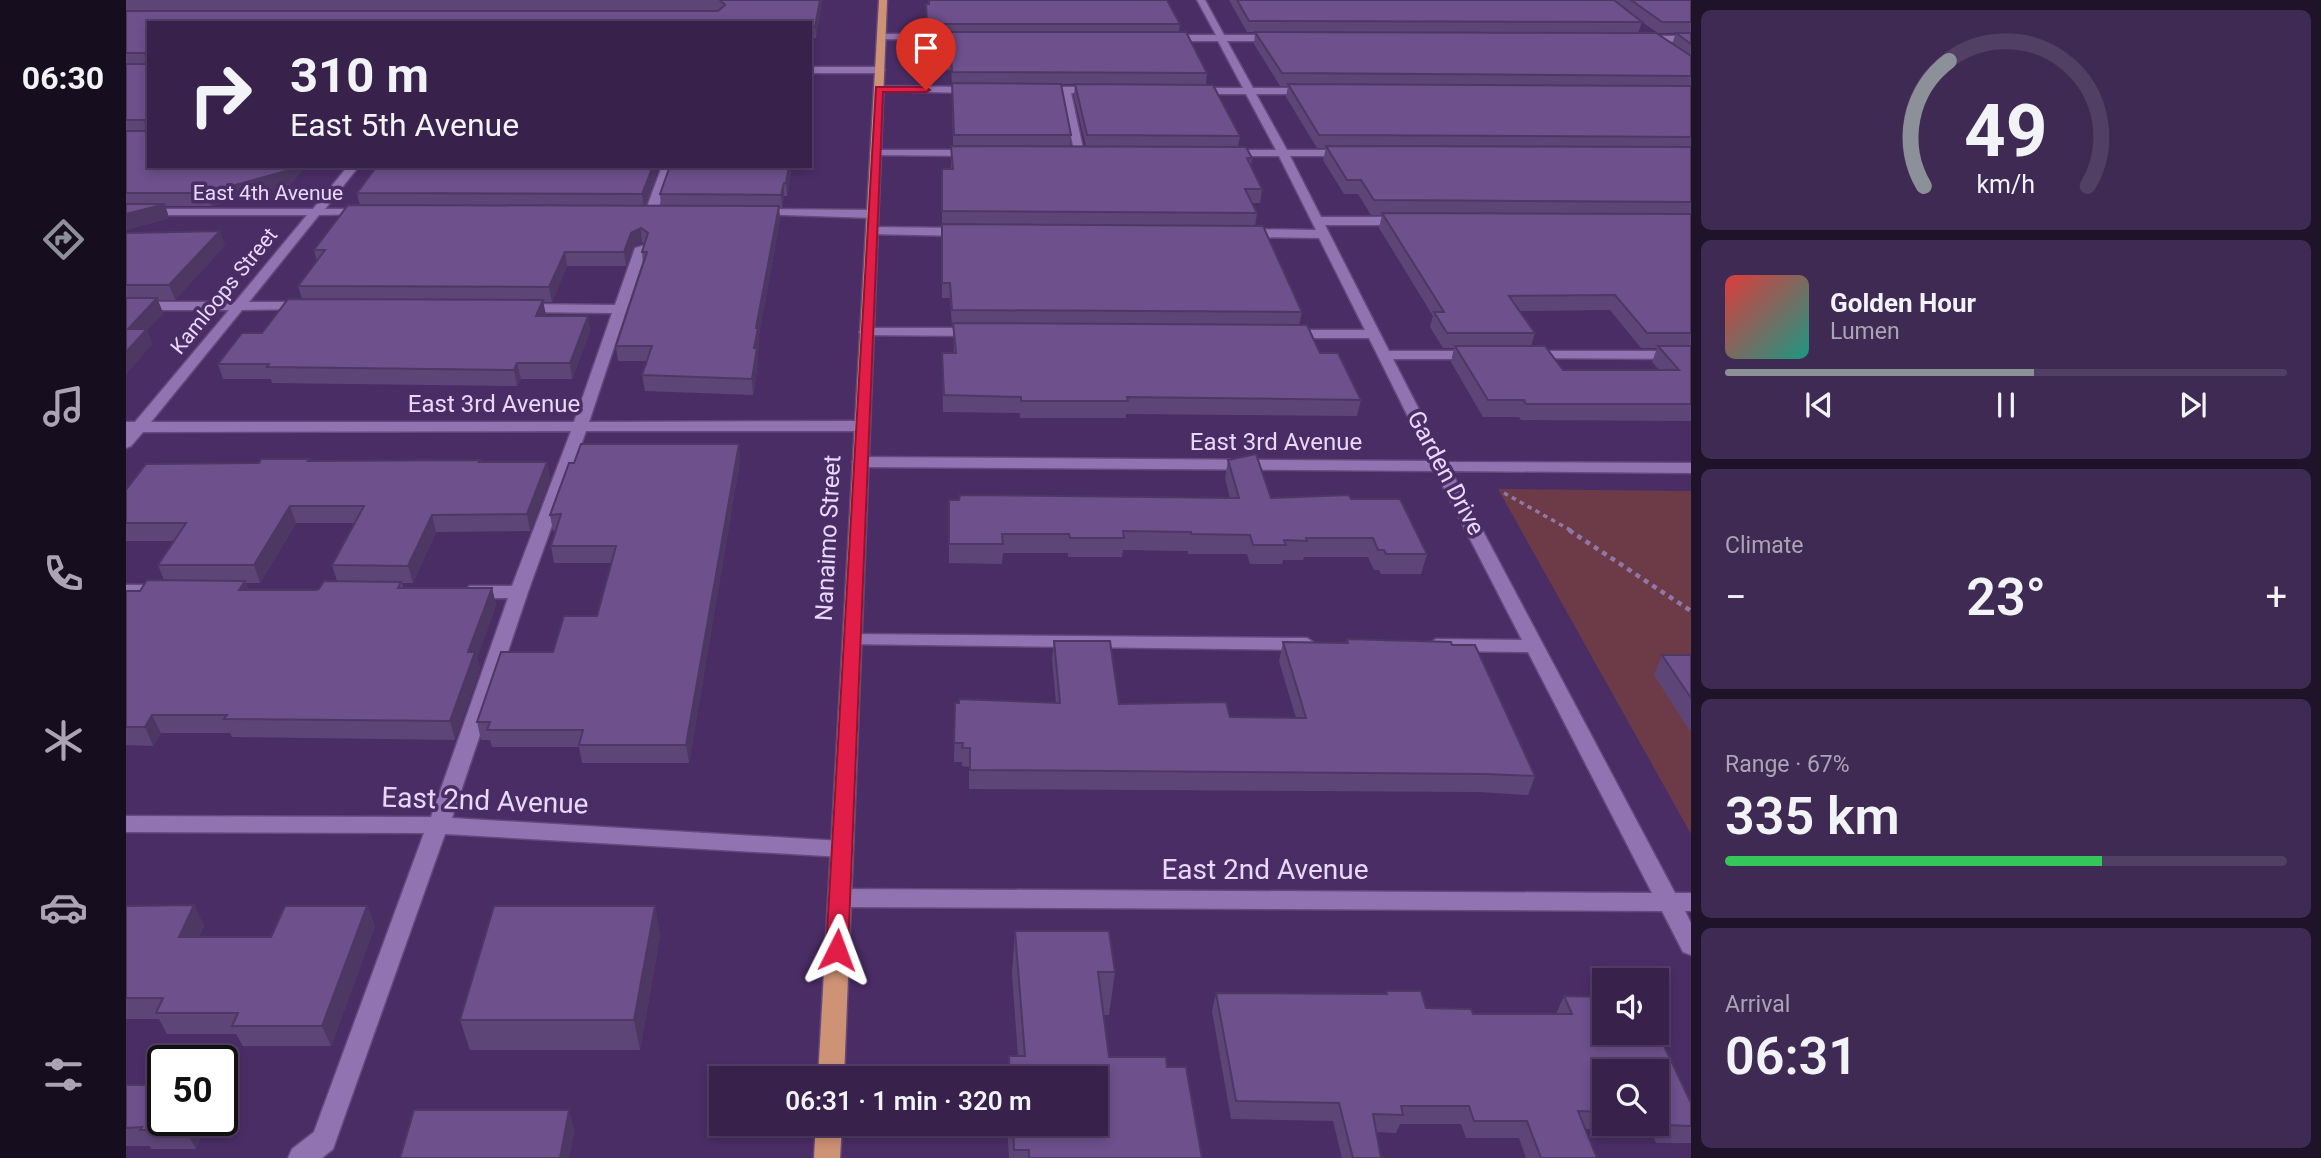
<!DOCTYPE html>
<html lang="en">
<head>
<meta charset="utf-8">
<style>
	body { margin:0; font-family:Roboto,sans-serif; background:#3f2a53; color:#f1f3f6; height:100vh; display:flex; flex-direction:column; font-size:26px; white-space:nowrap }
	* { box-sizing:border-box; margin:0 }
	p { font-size:23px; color:#aba4b5 }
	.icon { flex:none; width:38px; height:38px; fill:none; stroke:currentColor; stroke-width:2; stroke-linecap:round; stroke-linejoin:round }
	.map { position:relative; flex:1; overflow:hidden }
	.drawer { display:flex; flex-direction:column; gap:10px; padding:10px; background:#1f132a; width:630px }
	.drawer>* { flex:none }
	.guide { position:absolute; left:21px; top:21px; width:665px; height:147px; border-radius:0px; box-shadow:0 4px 10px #0003,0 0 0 2px #523f64; background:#38224c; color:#f1f3f6; overflow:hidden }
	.controls { position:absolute; left:1466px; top:968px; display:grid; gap:14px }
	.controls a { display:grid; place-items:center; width:77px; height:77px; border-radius:0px; background:#38224c; box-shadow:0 4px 10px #0003,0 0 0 2px #523f64; font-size:35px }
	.speed { position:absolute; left:21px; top:1045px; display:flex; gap:14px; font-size:35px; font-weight:700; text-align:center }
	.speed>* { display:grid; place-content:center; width:91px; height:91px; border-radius:50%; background:#38224c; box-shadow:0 4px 10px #0003,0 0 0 2px #523f64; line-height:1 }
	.speed .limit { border:4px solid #111; border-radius:10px; background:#fff; color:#111 }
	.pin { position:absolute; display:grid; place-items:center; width:60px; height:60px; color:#fff; margin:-72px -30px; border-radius:50% 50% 50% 0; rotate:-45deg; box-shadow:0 0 7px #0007 }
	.pin .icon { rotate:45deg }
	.me { position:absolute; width:77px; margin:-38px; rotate:3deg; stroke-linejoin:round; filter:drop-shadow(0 0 5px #0008) }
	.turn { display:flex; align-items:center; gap:24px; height:147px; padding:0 28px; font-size:32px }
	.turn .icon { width:91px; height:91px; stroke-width:2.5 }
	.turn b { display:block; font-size:49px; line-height:60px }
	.big { font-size:52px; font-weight:600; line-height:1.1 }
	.drawer .widget { flex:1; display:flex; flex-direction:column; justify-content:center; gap:10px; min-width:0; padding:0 24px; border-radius:10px; background:#3f2a53 }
	.drawer .dial { align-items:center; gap:0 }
	.dial svg { height:182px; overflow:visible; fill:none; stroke:#523f64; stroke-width:7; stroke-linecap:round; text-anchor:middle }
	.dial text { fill:#f1f3f6; stroke:none }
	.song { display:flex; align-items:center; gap:21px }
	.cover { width:84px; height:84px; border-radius:10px; background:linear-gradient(135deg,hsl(0 70% 55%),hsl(170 70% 35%)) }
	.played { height:7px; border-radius:4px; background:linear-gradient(90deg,#8c9099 55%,#523f64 55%) }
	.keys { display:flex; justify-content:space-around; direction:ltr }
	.heat { display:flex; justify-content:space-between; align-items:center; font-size:38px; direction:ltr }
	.charge { height:10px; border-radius:5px; background:linear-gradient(90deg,#34c759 67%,#523f64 0) }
	.trip { position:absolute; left:583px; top:1066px; width:399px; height:70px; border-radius:0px; background:#38224c; box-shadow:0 4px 10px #0003,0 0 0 2px #523f64; font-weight:600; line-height:70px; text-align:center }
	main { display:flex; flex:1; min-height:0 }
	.dock { display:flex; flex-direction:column; width:126px; justify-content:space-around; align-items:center; background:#160e1e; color:#aba4b5 }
	.dock .icon { width:49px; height:49px }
	.dock .on { color:#8c9099 }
	.dock b { font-size:32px; color:#f1f3f6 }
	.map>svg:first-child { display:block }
	.green { fill:#6d3b47 }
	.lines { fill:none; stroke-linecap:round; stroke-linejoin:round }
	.minor-casing { stroke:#64497b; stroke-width:3 }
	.major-casing { stroke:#64497b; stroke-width:3 }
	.path-far1 { stroke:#8f78a7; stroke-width:3.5; stroke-dasharray:4.5 4.5; stroke-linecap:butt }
	.path { stroke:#8f78a7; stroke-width:4.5; stroke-dasharray:5 5; stroke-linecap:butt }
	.minor { fill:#9173b2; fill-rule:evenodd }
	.major { fill:#ce9275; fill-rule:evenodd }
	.wall { fill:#5e4578; fill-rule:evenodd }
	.shaded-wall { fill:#4c3862 }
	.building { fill:#6d508c; stroke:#4c3862; stroke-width:2 }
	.route { fill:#e11d48; stroke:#92132f; stroke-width:2 }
	.labels { text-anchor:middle; stroke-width:7; stroke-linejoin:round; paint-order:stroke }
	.far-street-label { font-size:21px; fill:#e8d8fb; stroke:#4a2d65 }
	.street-label { font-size:24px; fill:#e8d8fb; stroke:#4a2d65 }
	.near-street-label { font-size:28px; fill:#e8d8fb; stroke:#4a2d65 }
</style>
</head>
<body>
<main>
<nav class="dock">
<b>06:30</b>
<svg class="icon on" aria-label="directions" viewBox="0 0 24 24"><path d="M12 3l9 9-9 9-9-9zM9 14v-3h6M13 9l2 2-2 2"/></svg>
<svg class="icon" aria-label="music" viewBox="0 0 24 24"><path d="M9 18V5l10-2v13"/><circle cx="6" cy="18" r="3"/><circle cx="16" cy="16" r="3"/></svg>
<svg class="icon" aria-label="phone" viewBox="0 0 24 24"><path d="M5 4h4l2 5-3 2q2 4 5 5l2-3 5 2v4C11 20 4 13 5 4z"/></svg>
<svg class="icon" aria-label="climate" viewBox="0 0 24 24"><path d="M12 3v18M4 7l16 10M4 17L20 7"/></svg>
<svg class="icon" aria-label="car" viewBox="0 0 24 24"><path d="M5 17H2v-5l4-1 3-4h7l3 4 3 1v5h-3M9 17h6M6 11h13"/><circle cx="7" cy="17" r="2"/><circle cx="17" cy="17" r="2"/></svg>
<svg class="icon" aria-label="filters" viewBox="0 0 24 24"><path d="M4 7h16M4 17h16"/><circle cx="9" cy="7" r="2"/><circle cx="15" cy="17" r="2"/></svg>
</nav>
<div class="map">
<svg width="1565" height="1158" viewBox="0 0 1565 1158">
	<rect width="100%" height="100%" fill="#4a2d65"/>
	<!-- green -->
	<polygon class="green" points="1372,489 1565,491 1565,834"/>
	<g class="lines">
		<!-- minor casing -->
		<g class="minor-casing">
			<g id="minor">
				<polygon points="1071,0 1079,0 1098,35 1151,35 1155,38 1151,41 1101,41 1127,88 1183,88 1188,91 1183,94 1130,94 1161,150 1222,150 1227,153 1222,156 1164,156 1195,217 1278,217 1284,221 1278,225 1199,225 1263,351 1350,351 1357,355 1350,359 1267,359 1320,462 1565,463 1565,473 1325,471 1549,893 1565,893 1565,911 1559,911 1565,923 1565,955 1557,952 1536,911 713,907 705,904 702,898 705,892 713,889 1526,893 1402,652 1310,651 1301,645 1310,639 1396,640 1309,471 734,467 726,462 734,457 1304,461 1243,338 1163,338 1156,334 1163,330 1239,330 1193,238 1117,237 1111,233 1117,229 1190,230 1153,156 1100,156 1095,153 1100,150 1150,150 1120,94 1068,94 1063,91 1068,88 1117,88 1092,41 1039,41 1035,38 1039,35 1090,35"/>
				<polygon points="755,34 825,34 829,37 825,40 752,39 752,35"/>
				<polygon points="1515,36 1565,36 1565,42 1512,41 1511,39"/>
				<polygon points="684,67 754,67 759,70 754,73 684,73"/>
				<polygon points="753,86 847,87 852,90 847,93 750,91 748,89"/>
				<polygon points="970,87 973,88 973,92 945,93 958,153 949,155 936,93 914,93 909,90 914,87"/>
				<polygon points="749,150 848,150 853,153 848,156 745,155 744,153"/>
				<polygon points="222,166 233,166 199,209 238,209 244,212 242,214 193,215 123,302 178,302 183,303 183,309 116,310 25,422 448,422 486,313 395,312 388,308 395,304 489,305 509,248 519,245 521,248 463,422 736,421 744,426 736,431 460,431 402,592 326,818 716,841 724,843 727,849 724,855 716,857 319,834 207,1149 196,1158 162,1158 166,1149 188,1132 298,833 0,832 0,816 305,817 382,598 344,598 335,592 344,586 386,586 445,431 17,432 5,446 0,448 0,422 9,422 103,310 0,310 0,302 109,302 181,215 0,215 0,209 187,209"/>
				<polygon points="536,166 547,166 531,212 521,214 519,212"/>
				<polygon points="630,209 746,210 752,214 746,218 626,214 624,212"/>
				<polygon points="746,227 837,228 843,232 837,236 742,234 742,228"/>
				<polygon points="740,328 848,328 855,332 848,336 735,335 733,332"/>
				<polygon points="1402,351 1565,351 1565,359 1397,358 1395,355"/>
				<polygon points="0,585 39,585 48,590 39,595 0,595"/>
				<polygon points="726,634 1181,638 1190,644 1181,650 719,644 717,640 719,636"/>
			</g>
		</g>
		<!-- major casing -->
		<g class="major-casing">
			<g id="major">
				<polygon points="753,0 761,0 718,1078 692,1078"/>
				<polygon points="690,1124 716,1124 714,1158 688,1158"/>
			</g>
		</g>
		<!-- path-far1 -->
		<polyline class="path-far1" points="1378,493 1446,531"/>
		<!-- path -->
		<polyline class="path" points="1443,530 1565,611"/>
		<!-- minor -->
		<use href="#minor" class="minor"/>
		<!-- major -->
		<use href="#major" class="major"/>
	</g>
	<!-- wall -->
	<g class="wall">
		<polygon points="0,0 696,0 690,38 687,38 684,52 684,23 23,23 23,166 180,166 164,185 85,206 39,206 43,218 0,230"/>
		<path d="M1103,0H1565V421L1395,420L1393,417H1357L1325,362L1328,348H1317L1304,327L1307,316L1253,228L1256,215H1245L1232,194H1218L1197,160L1200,148H1191L1160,97L1162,86H1154L1128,44L1129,32H1121ZM1516,22L1532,33H1550L1546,44L1512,33ZM1484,310L1515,348H1531L1526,362L1533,370H1437L1405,346L1409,333L1394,311Z"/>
		<path d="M803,4L1054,24L1053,32L1081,73L1080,85L1114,136L1112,146L1126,158L1125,165L1136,189L1134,203H1126L1131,213L1129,226L1176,312L1173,325L1194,353L1235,400L1231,416L1000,414V418H894V413L817,412L816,353H828L827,326H826L824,298H816V169H825V146H827L826,84L825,70H802L800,12ZM935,84H949L948,96L960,146H944L945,135Z"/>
		<polygon points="251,166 533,166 519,206 535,206 534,194 666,166 661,196 658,196 656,209 653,208 654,220 633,335 633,343 632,353 632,364 627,395 519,391 516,375 521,361 492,361 490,346 517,264 516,252 518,243 516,242 507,247 500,266 441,266 426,302 417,302 419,316 462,316 464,331 446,379 395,379 391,386 146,383 145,379 97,379 92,364 136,333 176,299 172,286 191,261 188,250 234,205 231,193"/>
		<polygon points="0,233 99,245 49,300 32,300 37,313 21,330 26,344 0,374"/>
		<path d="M184,459L185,461L421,462L424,479L404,531L310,532L287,583H276L277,588H366L370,605L351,658L354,669L329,740L106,737L104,733H35L27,746L0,745V591H14L38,580L32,565L49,541H0V490L133,463ZM170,523H228L206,565L211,581L190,590H122L120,583H134Z"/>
		<polygon points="614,460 563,763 456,763 453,747 366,747 364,740 355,740 351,722 427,652 471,616 486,563 428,563 425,546 430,531 427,531 424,515"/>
		<polygon points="1102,460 1145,498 1225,499 1301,554 1295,574 1255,574 1253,570 1248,570 1242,557 1178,557 1177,560 1157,560 1156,564 1124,564 1121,554 1062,554 1062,551 997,550 996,557 942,557 942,553 877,553 876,564 823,563 823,500 1104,498 1099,478"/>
		<polygon points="1221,639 1409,776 1402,795 1353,792 843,789 843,767 836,766 836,762 828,762 829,703 930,703 926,659 928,641 993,704 1104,717 1170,718 1153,661 1157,642 1220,643"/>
		<polygon points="1536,655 1565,655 1565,733 1528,675"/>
		<polygon points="68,905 78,926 73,937 145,937 241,906 249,926 205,1046 117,1046 110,1034 41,1034 33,1019 0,1019 0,906"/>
		<polygon points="529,906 534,936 514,1050 344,1050 334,1020"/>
		<polygon points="889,931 989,972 983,1015 977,1015 983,1057 1041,1067 1076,1158 883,1158 881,1124 970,1124 970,1078 882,1078 883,1056 892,1056 886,974"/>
		<path d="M1260,991H1295L1300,1008L1345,1009L1347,1014H1430L1438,996L1478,997L1479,1032H1531V1031L1565,1103V1143H1530L1525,1131L1460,1129L1471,1158H1400L1393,1138H1340L1335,1124H1274L1270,1133L1250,1132L1255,1158H1216L1207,1121L1105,1119L1086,1011L1090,993L1260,994ZM1479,1071H1531V1124H1479Z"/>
		<polygon points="0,1085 82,1120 70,1149 25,1149 24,1146 0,1146"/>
	</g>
	<!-- shaded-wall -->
	<g class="shaded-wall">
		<polygon points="694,0 696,0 690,38 689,27"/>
		<polygon points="687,27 687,38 684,52 684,38"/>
		<polygon points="164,166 180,166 164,185 85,206 81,193"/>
		<polygon points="527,166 533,166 518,207 516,194"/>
		<polygon points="663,166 666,166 661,196 660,183"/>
		<polygon points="658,183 658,196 656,209 655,195"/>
		<polygon points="39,204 43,218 0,230 0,214"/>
		<polygon points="653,206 654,220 633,335 633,343 632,353 632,364 627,395 626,379 630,328"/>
		<polygon points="515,228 516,242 507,247 500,266 498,252 505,233"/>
		<polygon points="94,231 99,245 49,300 43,285"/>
		<polygon points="439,252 441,266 426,302 423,287"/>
		<polygon points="31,298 37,313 21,330 26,344 0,374 0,352 2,329"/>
		<polygon points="417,300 420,315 413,331 410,316"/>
		<polygon points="462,316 464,331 446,379 444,363"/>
		<polygon points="391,363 395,379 391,386 388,370"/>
		<polygon points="613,444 614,460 563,763 560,745"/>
		<polygon points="421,462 424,479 404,531 401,514"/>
		<polygon points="164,506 170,523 134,583 128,565"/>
		<polygon points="306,515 310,532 287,583 282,566"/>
		<polygon points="119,581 125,598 113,590"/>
		<polygon points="366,588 370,605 351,658 354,669 329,740 324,721 342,652"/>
		<polygon points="26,715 35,733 27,746 19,727"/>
		<polygon points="68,905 78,926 63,957 53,937"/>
		<polygon points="241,906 249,926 205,1046 196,1026"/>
		<polygon points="529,906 534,936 514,1050 508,1020"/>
		<polygon points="443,1110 449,1131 443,1158 434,1158"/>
		<polygon points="64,1120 82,1120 70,1149 59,1130"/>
	</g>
	<!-- building -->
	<g class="building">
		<polygon points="594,0 694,0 689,27 687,27 684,38 684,23 23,23 23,166 164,166 160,171 81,193 0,193 0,131 19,131 21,128 19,120 0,120 0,64 19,64 22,61 19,53 0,53 0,11 592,11 599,5"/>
		<polygon points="803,0 1041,0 1054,24 801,24 800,4 803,4"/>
		<polygon points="1111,0 1488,0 1516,22 1123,21"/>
		<polygon points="1505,0 1565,0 1565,22 1536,22"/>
		<polygon points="801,32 1060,32 1081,73 826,72 825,58 803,58"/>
		<polygon points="1129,32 1530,33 1565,56 1565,76 1156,73"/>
		<polygon points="1550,33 1565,33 1565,44"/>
		<polygon points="826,83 935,84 945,135 828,135"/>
		<polygon points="949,84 1087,85 1114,136 961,135"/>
		<polygon points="1162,84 1565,86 1565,137 1193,135"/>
		<polygon points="825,146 1120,147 1126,158 1121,158 1136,189 1119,189 1131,213 816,211 816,169 827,169"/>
		<polygon points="1200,146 1565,147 1565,202 1248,200 1235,180 1221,180"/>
		<polygon points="251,166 527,166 516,194 231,193"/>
		<polygon points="544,166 663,166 660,183 658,183 655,195 534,194"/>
		<polygon points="0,204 39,204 0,214"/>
		<polygon points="222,205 653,206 630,328 632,328 628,348 631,348 626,379 516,375 526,346 490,346 521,252 516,252 522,233 515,228 505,233 498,252 439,252 423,287 172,286 199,250 188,250"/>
		<polygon points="1256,213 1565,214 1565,333 1521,333 1489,295 1383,296 1409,333 1321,333 1308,312 1318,312"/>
		<polygon points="816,224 1137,226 1176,312 826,310 824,283 816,283"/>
		<polygon points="94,231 43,285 0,285 0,233"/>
		<polygon points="0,298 31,298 2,329 21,329 0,352"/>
		<polygon points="162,299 417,300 410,316 462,316 444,363 391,363 388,370 141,367 143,364 92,364 116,333 136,333"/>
		<polygon points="827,323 1181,325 1194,353 1212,353 1235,400 1001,397 1002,401 895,401 895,397 818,395 816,353 830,353"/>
		<polygon points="1329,346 1419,346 1437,370 1553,370 1532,346 1565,346 1565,404 1400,404 1398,400 1362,400"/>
		<polygon points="455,444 613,444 560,745 453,745 457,730 361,730 364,722 351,722 375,652 427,652 438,616 471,616 490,546 425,546 435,514 424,515 443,463 448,463"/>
		<polygon points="1130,454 1145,498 1223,495 1225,499 1274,499 1301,554 1260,554 1258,550 1252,550 1247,538 1180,538 1181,541 1158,540 1160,545 1127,545 1124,535 1065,534 1065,532 997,531 998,538 944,538 943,534 876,534 877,544 823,544 823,500 833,500 834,495 1113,498 1102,460"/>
		<polygon points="135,459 184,459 182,461 354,460 353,462 421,462 401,514 306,515 282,566 206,565 238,506 164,506 128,565 32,565 60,523 0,523 0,490 20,464 133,463"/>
		<polygon points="21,580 119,581 113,590 190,590 193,589 198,581 275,582 272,588 366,588 342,652 349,652 324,721 98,719 101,715 26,715 19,727 0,727 0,591 14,591"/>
		<polygon points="1221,639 1325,642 1326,645 1349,645 1409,776 1359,774 844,770 844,748 836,748 837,743 828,743 829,703 833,703 833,699 934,703 928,641 984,641 993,704 1100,702 1104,717 1180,718 1157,642 1222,643"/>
		<polygon points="1536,655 1565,655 1565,698"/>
		<polygon points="68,905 53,937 145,937 159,906 241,906 196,1026 106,1026 112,1013 30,1013 37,998 0,998 0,906"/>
		<polygon points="368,906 529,906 508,1020 334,1020"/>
		<polygon points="889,931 983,931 989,972 972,972 983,1057 1040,1057 1041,1067 1060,1067 1076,1158 903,1158 903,1150 888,1150 887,1124 970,1124 970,1078 884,1078 883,1056 899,1056"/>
		<polygon points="1260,991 1295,991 1300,1008 1345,1009 1347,1014 1446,1014 1438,996 1478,997 1479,1032 1531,1032 1531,1031 1565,1103 1565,1126 1541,1125 1536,1113 1531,1113 1531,1071 1479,1071 1479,1112 1452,1111 1471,1158 1415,1158 1401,1121 1348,1121 1343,1106 1275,1106 1277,1115 1247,1114 1255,1158 1227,1158 1213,1103 1110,1101 1090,993 1261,994"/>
		<polygon points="0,1085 37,1085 37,1120 64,1120 59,1130 14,1130 16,1127 0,1128"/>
		<polygon points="288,1110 443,1110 434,1158 274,1158"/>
	</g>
	<!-- route -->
	<polygon class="route" points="750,87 800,87 804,90 800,92 757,92 722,950 719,956 711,958 703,956 700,950"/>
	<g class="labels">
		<!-- far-street labels -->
		<g class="far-street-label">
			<text x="142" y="200">East 4th Avenue</text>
			<text transform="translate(98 291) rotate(-51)" y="7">Kamloops Street</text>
		</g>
		<!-- street labels -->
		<g class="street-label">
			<text x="368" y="412">East 3rd Avenue</text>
			<text x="1150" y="450">East 3rd Avenue</text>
			<text transform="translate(1320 473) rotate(62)" y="8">Garden Drive</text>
			<text transform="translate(702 538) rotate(-87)" y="8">Nanaimo Street</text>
		</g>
		<!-- near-street labels -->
		<g class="near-street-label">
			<text transform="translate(359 800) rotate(2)" y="10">East 2nd Avenue</text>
			<text x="1139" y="879">East 2nd Avenue</text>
		</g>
	</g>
</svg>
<div class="controls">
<a><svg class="icon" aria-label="sound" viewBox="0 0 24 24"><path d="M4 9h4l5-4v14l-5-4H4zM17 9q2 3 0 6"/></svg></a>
<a><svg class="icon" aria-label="search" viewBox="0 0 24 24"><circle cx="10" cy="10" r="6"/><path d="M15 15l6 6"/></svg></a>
</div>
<div class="speed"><div class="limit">50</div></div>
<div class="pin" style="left:800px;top:90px;background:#d93025"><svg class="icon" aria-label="arrive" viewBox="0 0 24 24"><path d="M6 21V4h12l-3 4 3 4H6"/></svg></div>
<svg class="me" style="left:711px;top:950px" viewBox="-20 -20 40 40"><path d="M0-17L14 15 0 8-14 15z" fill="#e11d48" stroke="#fff" stroke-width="4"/></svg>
<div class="trip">06:31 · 1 min · 320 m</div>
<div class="guide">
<div class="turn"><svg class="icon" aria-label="right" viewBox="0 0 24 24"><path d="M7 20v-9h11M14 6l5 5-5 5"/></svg><div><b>310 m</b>East 5th Avenue</div></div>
</div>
</div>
<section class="drawer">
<div class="widget dial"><svg viewBox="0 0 100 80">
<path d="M14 69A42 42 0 1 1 86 69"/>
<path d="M14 69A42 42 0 0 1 25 14" stroke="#8c9099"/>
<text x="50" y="56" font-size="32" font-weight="700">49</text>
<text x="50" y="72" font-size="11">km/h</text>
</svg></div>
<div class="widget">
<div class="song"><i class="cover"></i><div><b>Golden Hour</b><p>Lumen</p></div></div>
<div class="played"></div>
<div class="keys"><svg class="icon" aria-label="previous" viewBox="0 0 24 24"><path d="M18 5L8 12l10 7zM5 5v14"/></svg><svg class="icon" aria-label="pause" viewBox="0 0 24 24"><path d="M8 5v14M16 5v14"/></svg><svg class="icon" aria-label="next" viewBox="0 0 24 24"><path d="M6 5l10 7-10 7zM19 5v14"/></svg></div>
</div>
<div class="widget"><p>Climate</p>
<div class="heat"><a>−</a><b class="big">23°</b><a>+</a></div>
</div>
<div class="widget"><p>Range · 67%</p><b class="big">335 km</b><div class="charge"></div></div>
<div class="widget"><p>Arrival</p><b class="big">06:31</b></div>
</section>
</main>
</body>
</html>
